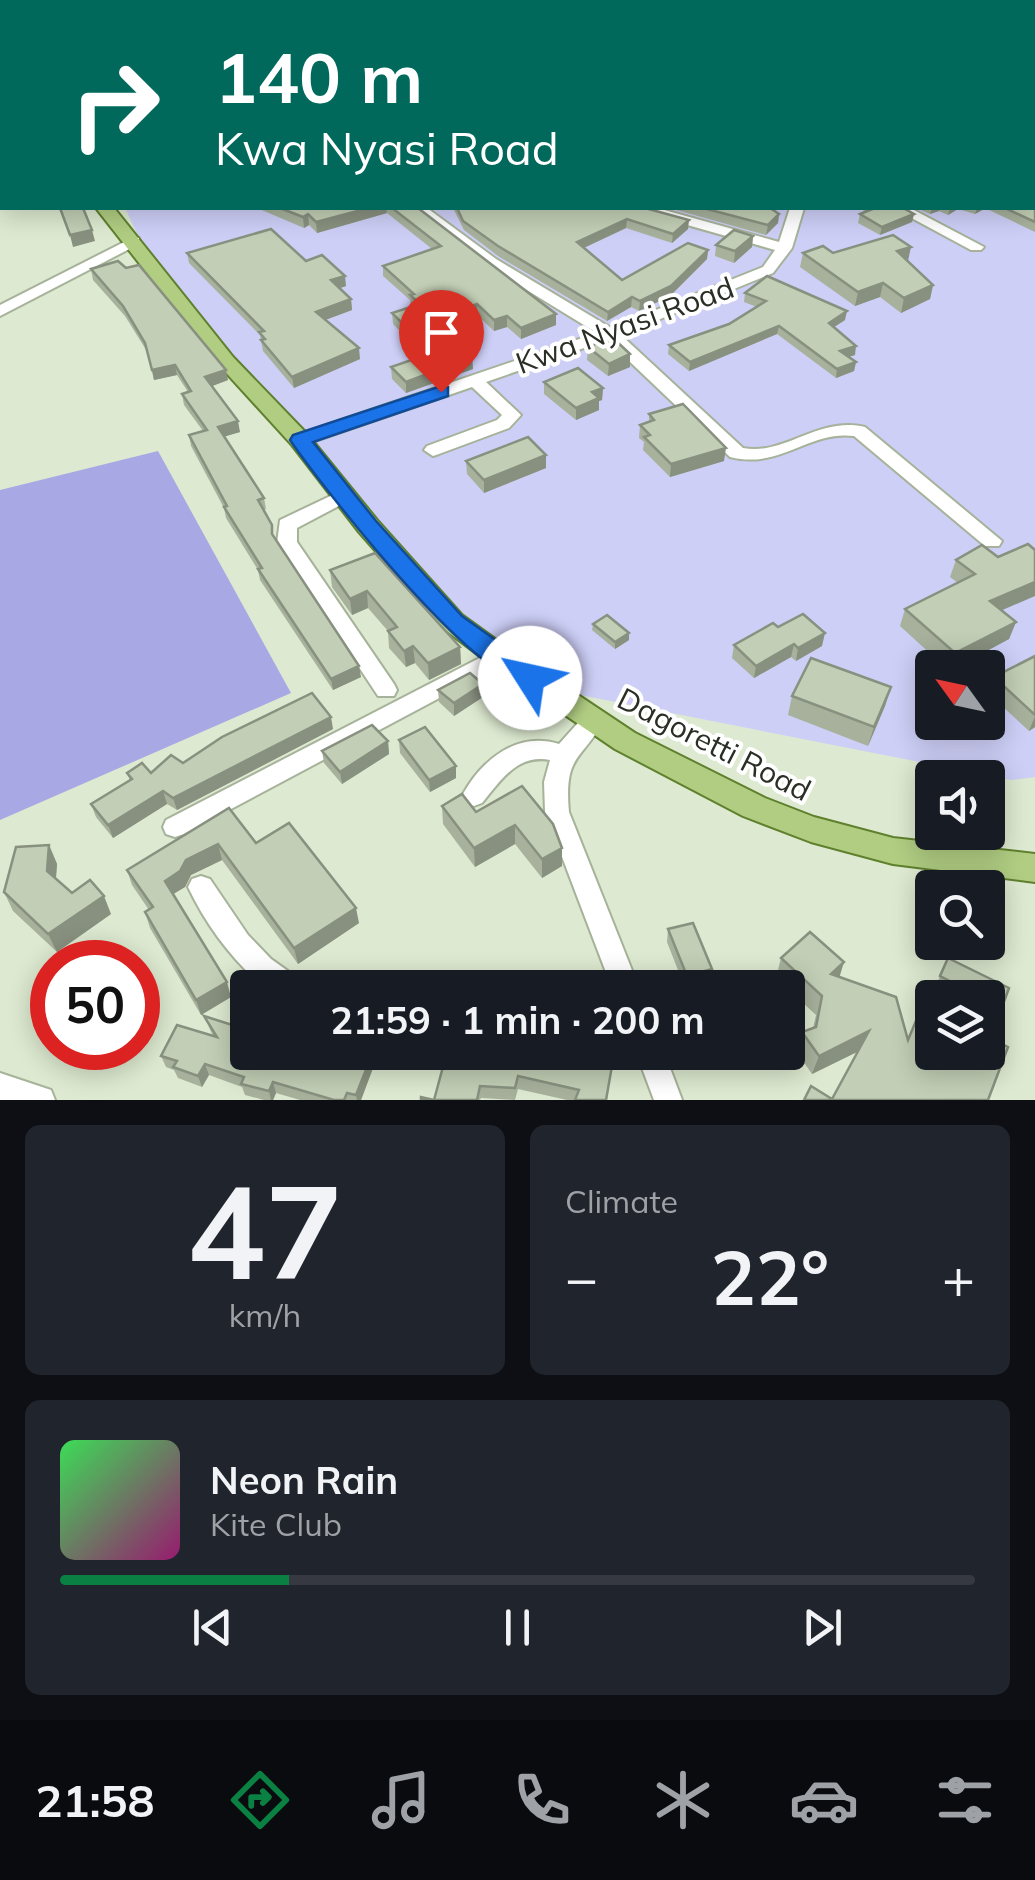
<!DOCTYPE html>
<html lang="en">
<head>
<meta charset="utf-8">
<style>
	body { margin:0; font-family:Mulish,sans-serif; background:#20242c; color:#f1f3f6; height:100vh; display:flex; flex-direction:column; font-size:38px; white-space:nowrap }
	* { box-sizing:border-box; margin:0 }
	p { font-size:32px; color:#9ea1a6 }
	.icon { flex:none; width:55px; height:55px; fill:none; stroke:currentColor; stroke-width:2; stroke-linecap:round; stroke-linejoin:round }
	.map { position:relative; height:1100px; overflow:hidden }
	.drawer { display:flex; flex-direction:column; gap:25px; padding:25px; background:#0d0f14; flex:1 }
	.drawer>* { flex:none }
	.top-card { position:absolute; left:0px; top:0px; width:1035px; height:210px; box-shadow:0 5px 25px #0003; background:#00695c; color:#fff; overflow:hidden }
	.needle { width:65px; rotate:303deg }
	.fabs { position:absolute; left:915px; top:650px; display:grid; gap:20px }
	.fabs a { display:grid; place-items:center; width:90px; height:90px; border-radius:10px; background:#171b24; box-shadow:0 5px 25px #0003; font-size:50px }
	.speed { position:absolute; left:30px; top:940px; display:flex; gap:20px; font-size:50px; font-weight:700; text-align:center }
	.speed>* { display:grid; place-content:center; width:130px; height:130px; border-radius:50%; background:#171b24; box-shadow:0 5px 25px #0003; line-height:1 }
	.speed .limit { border:15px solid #d22; background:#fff; color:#111 }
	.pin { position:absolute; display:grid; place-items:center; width:85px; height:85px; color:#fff; margin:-102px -42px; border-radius:50% 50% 50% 0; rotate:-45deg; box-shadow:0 0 10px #0007 }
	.pin .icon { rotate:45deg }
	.me { position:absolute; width:110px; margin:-55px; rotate:305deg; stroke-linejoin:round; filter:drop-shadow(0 0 8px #0008) }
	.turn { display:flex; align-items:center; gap:35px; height:210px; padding:0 50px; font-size:45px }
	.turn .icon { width:130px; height:130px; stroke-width:2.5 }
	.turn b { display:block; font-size:70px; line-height:85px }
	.big { font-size:75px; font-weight:700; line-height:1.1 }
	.drawer .tile { flex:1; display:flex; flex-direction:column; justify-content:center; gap:15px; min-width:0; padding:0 35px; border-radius:15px; background:#20242c }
	.drawer .dial { align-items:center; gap:0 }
	.dial b { font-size:130px; line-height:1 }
	.song { display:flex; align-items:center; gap:30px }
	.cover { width:120px; height:120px; border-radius:15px; background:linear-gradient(135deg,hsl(130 70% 55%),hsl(320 70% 35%)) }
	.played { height:10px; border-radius:5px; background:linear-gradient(90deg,#0b8043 25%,#363941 25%) }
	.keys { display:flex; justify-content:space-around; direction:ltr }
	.heat { display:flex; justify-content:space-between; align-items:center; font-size:55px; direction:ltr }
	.drawer .tiles { flex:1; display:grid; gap:25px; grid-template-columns:1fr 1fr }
	.tile:last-child { grid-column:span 2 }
	.trip { position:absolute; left:230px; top:970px; width:575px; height:100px; border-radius:10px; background:#171b24; box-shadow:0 5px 25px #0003; font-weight:700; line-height:100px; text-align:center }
	.tab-bar { display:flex; height:160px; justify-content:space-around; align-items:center; background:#090b0e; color:#9ea1a6 }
	.tab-bar .icon { width:70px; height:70px }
	.tab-bar .selected { color:#0b8043 }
	.tab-bar b { font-size:45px; color:#f1f3f6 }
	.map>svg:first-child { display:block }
	.green { fill:#cecff7; fill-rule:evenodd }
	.forest { fill:#a8a9e4 }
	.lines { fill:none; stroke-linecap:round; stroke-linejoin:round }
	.minor-casing { stroke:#a6b299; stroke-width:4 }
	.major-casing { stroke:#5f802c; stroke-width:4 }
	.minor { fill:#fff; fill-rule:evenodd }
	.major { fill:#b0cd82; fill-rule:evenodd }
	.wall { fill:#a7b19c }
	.shaded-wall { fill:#88907f }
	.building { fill:#c2ceb5; stroke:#88907f; stroke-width:2.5 }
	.route { fill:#1a73e8; stroke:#114b97; stroke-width:2.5 }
	.labels { text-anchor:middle; stroke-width:8; stroke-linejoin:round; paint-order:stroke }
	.street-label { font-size:30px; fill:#2a2f25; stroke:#fff }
</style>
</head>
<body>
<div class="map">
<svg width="1035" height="1100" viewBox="0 0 1035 1100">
	<rect width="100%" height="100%" fill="#dde9d0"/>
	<!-- green -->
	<path class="green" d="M0,0H1035V777L1011,780L509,681L355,510L181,326L125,208H1032V2H2V104ZM932,668H988V722H932Z"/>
	<!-- forest -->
	<polygon class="forest" points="158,451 291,693 0,820 0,490"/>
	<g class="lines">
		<!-- minor casing -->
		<g class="minor-casing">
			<g id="minor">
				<polygon points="224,0 238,0 240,2 226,2"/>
				<polygon points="945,0 961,0 963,2 948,2"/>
				<polygon points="1032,12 1035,12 1032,19"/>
				<rect x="1032" y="32" width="3" height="7"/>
				<polygon points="2,37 2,45 0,46 0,38"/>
				<path d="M411,208H427L496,259L611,328L763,267L775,250L638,211L636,208H657L779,242L790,208H804L792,248L773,273L621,335L743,448C785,456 818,416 865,427L1002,541L999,546H985L854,436C809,430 780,470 730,457L607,340L486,382L521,415L509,428L439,454L433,456L424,450L427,446L497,420L502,415L472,387L306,444H294L291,440L294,436L597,333L486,265Z"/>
				<polygon points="893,208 910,208 984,247 981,250 971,250"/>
				<polygon points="134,237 139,238 139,244 0,316 0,305"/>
				<polygon points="343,490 350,492 353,496 350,500 297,528 297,542 394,684 397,690 394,696 378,696 277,543 280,520"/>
				<polygon points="499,648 507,650 510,656 507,662 184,834 175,837 166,834 163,827 166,820"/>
				<path d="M593,712L601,715L604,721C580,762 564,755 569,812L639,988H612L545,812L544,782L550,760C517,754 501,780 482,803L474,806L466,803L462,796C481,760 517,731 559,744L585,715Z"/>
				<path d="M201,876L210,879L248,935L271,959L299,979L302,988H265C233,961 206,925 188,887L192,879Z"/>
				<polygon points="636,1052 664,1052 682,1100 654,1100"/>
				<polygon points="0,1073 51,1090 55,1100 0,1100"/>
			</g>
		</g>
		<!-- major casing -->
		<g class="major-casing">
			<g id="major">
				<polygon points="0,115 2,116 2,127 0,126"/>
				<polygon points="96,208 114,208 233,357 308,435 377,520 462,615 509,649 635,733 765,798 814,817 893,838 1035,854 1035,882 893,864 811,842 743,816 615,749 489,663 444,629 359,532 292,445 219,365"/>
			</g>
		</g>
		<!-- minor -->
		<use href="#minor" class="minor"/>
		<!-- major -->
		<use href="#major" class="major"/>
	</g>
	<!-- wall -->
	<g class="wall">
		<polygon points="264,0 528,0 522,2 266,2"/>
		<polygon points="1035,195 1035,232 985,208 975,214 958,209 948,215 939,211 930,214 916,208 1032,208"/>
		<polygon points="257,208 418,208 556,325 521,339 507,327 494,331 477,315 441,328 472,357 473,369 406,393 392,379 391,367 424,356 393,324 392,313 411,307 410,300 383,276 383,266 432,249 387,213 317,233 309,225 304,228"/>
		<polygon points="453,208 645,208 688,229 672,243 626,228 584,248 622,280 708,250 707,259 670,296 639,311 631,307 607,321 498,256 464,230"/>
		<polygon points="669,208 770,208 779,214 778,223 766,235"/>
		<polygon points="859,208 903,208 914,214 912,222 880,235 858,223 860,214 866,212"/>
		<polygon points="753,236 752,247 734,263 715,256 716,245"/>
		<polygon points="187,253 306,261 346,286 339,288 351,299 352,310 325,320 360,359 294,388 263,351 260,335 189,263"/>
		<polygon points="803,253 833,253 908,261 933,285 930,299 901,313 880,297 855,306 800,267"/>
		<polygon points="91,269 228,380 212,386 240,432 224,436 264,498 266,509 264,510 274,537 361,677 333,690 260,580 258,570 226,518 224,508 191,446 189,435 203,431 184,405 182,394 188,392 177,375 154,380 148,353 125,316 93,280"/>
		<polygon points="745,293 845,320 834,327 855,355 848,357 856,362 854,371 836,378 777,334 689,371 668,354 669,345 729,324 757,307 744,302"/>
		<polygon points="588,347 630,367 608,376 587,360"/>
		<polygon points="544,382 603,388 602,400 599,401 599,410 576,420 544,394"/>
		<polygon points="649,414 724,461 670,477 643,450 644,442 639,438 640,425 649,422"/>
		<polygon points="466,461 546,468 484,493 467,474"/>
		<polygon points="982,545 1001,610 1016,622 1009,639 955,668 946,668 900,626 905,609 958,583 950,577 956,560"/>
		<polygon points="330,570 460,647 461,664 429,680 415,663 406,667 389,648 388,631 368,608 352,615 332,587"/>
		<polygon points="593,624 629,633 629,640 615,649 592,630"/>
		<polygon points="778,627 822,646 796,661 791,657 754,678 732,658 734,645"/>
		<polygon points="1035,656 1035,727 1029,731 988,693 994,677"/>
		<polygon points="891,687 885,706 868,746 788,715 792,696"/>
		<polygon points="438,690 483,697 454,716 439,702"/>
		<polygon points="333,729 177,810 167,804 113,838 96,817 91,804 130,781 127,773 151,773 183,763"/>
		<polygon points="399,740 456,778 430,792 400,753"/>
		<polygon points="388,741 389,754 342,784 324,763 322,751"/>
		<polygon points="522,786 562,848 562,866 542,878 515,844 475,867 443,824 442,806 476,812"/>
		<polygon points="229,808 256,843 359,923 298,964 222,860 191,875 185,887 173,894 231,997 201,1015 150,928 145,912 149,910 132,885 127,870"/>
		<polygon points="49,845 57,864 56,879 72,893 111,914 57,952 13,911 4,892"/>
		<polygon points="668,929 709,981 685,988 667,942"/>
		<polygon points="781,958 839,977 908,1040 932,1052 832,1099 857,1052 812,1074 796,1051 802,1032 813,1028 816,1015 776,978"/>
		<polygon points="948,958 1002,1007 996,1019 988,1014 988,998 954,998 935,988"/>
		<polygon points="204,1016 248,1052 375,1052 376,1060 361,1100 300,1100 276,1093 273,1100 264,1100 245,1095 242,1087 209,1075 202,1087 178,1078 174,1070 166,1067 161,1056 213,1036"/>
		<polygon points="447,1052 612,1066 607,1100 567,1100 518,1089 515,1100 481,1098 480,1100 421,1100 434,1100"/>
	</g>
	<!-- shaded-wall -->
	<g class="shaded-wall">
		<polygon points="277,0 294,0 295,2 277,2"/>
		<polygon points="382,0 409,0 409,2 375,2"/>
		<polygon points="470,0 528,0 522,2 463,2"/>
		<polygon points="369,208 386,208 387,213 317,233 316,222"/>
		<polygon points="932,208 940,208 939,211 930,214"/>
		<polygon points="950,208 959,208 958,209 948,215"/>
		<polygon points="977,208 986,208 975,214"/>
		<polygon points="308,214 309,225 304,228 303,217"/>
		<polygon points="779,214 778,223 766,235 768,225"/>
		<polygon points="914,214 912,222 880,235 882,227"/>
		<polygon points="627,219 626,228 577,251 577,242"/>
		<polygon points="689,220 688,229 672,243 673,234"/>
		<polygon points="92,230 95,241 73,247 70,235"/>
		<polygon points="753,236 752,247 734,263 735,251"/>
		<polygon points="911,247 908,261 897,251"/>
		<polygon points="708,250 707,259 670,296 639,311 640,301"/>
		<polygon points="345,276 346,286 332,291 331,280"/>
		<polygon points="883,283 880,297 855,306 858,292"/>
		<polygon points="933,285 930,299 901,313 904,298"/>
		<polygon points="632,297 631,307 607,321 608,312"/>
		<polygon points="351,299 352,310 317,323 316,312"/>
		<polygon points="477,304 477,315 433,331 433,320"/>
		<polygon points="847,311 845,320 828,331 829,323"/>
		<polygon points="556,314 556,325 521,339 521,328"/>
		<polygon points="507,316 507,327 494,331 494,320"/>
		<polygon points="779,326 777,334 689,371 690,362"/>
		<polygon points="856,346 855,355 839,360 840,351"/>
		<polygon points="359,348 360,359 294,388 292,377"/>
		<polygon points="630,354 630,367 608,376 609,364"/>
		<polygon points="472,357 473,369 406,393 406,382"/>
		<polygon points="856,362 854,371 836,378 837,369"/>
		<polygon points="175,365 177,375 154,380 152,370"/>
		<polygon points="226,370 228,380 207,388 205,377"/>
		<polygon points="603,388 602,400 599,401 599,410 576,420 576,408 592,392"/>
		<polygon points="238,421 240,432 220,438 218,427"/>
		<polygon points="726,448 724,461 670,477 671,464"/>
		<polygon points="546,455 546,468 484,493 484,480"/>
		<polygon points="1035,582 1035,596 984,618 990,601"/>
		<polygon points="367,591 368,608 352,615 350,599"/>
		<polygon points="1016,622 1009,639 955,668 950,668 955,653"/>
		<polygon points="629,633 629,640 615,649 615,642"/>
		<polygon points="825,633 822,646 796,661 798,648"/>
		<polygon points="794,644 791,657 754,678 756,666"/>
		<polygon points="413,646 415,663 406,667 404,651"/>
		<polygon points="460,647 461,664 429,680 428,663"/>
		<polygon points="359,666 361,677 333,690 331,679"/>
		<polygon points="483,684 483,697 454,716 454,703"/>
		<polygon points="891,687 885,706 868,746 874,727"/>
		<polygon points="1035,716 1035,727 1029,731"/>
		<polygon points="331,717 333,729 177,810 173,798"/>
		<polygon points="388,741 389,754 342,784 340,772"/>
		<polygon points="456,766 456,778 430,792 429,780"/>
		<polygon points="163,791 167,804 113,838 108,825"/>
		<polygon points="515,825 515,844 475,867 474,848"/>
		<polygon points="218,844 222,860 191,875 185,887 170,896 165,881 186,860"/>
		<polygon points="49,845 57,864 55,889 47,871"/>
		<polygon points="562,848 562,866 542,878 542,859"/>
		<polygon points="104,896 111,914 57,952 48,934"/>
		<polygon points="356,908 359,923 298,964 294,948"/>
		<polygon points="844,962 838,982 831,974"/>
		<polygon points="712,969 709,981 685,988 687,976"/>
		<polygon points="227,982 231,997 201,1015 196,1000"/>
		<polygon points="869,1031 861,1050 812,1074 819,1056"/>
		<polygon points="373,1052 375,1052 376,1060 361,1100 357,1100 356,1095"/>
		<polygon points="205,1064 209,1075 202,1087 198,1076"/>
		<polygon points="273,1082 276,1093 273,1100 271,1100 269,1091"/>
	</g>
	<!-- building -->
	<g class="building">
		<polygon points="0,0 17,0 14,2 2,2 2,31 0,29"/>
		<polygon points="321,0 382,0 375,2 328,2"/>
		<polygon points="432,0 470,0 463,2 438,2"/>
		<polygon points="670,0 823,0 832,2 669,2 663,1"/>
		<polygon points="1032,88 1035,89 1035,124 1032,125"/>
		<polygon points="1032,194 1035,195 1035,222 1005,208 1032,208"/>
		<polygon points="60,208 83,208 92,230 70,235"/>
		<polygon points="280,208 369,208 316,222 308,214 303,217"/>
		<polygon points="392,208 418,208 556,314 521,328 507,316 494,320 477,304 433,320 472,357 406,382 391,367 432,353 392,313 420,304 410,295 414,294 383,266 441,246"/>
		<polygon points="457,208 645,208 689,220 673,234 627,219 577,242 622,280 688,243 708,250 671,286 640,301 632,297 608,312 498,246 463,221"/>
		<polygon points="703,208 770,208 779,214 768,225"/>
		<polygon points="875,208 903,208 914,214 882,227 860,214"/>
		<polygon points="271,229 306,261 322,255 345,276 331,280 351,299 316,312 359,348 292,377 261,340 265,339 259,332 264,331 187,253"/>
		<polygon points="734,230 753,236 735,251 716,245"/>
		<polygon points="893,235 911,247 897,251 933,285 904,298 883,283 858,292 803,253 823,246 833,253"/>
		<polygon points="118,261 126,268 139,265 226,370 205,377 238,421 218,427 264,498 258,500 272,525 272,534 359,666 331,679 258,569 262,568 224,507 227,506 189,435 207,430 182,394 191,391 175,365 152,370 145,343 123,306 91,269"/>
		<polygon points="767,276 847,311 829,323 856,346 840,351 856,362 837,369 779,326 690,362 669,345 729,324 766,301 745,293"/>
		<polygon points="612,337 630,354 609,364 588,347"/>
		<polygon points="578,368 603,388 592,392 599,398 576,408 544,382"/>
		<polygon points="683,404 726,448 671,464 644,437 650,435 640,425 654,420 649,414"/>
		<polygon points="528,437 546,455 484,480 466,461"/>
		<polygon points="1028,544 1035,550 1035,582 990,601 1016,622 955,653 905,609 975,574 956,560 982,545 998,557"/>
		<polygon points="375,553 460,647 428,663 413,646 404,651 388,631 397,627 367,591 350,599 330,570"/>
		<polygon points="803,614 825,633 798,648 794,644 756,666 734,645 773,623 778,627"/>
		<polygon points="607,615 629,633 615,642 593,624"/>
		<polygon points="1035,656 1035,715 994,677"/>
		<polygon points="811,658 891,687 874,727 792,696"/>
		<polygon points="470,673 483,684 454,703 438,690"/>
		<polygon points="312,693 331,717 173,798 163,791 108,825 91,804 132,779 127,773 142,763 151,773 171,755 183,763 222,737"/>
		<polygon points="372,725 388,741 340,772 322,751"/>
		<polygon points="425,727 456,766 429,780 399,740"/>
		<polygon points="522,786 553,824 562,848 542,859 515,825 474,848 442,806 462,794 476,812"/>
		<polygon points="229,808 256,843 289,823 356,908 294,948 218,844 186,860 180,871 165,881 227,982 196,1000 145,912 153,907 127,870"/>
		<polygon points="49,845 47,871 72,893 90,880 104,896 48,934 4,892 16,847"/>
		<polygon points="693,923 712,969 687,976 668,929"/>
		<polygon points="810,932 844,962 831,974 896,997 908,1040 923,1004 932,1008 932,1052 988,1052 988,1037 1008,1047 988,1100 804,1100 811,1086 832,1099 869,1031 819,1056 802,1032 816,1027 822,996 781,958"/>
		<polygon points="948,958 1009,988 1002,1007 988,1000 988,998 983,998 940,976"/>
		<polygon points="204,1016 248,1030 248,1052 373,1052 356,1095 347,1093 344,1100 334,1100 273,1082 269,1091 241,1084 244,1077 205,1064 198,1076 173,1067 177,1061 161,1056 177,1025 217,1037"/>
		<polygon points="447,1052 553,1052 612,1066 606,1100 575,1100 579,1090 518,1076 515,1088 480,1086 477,1100 421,1100 421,1097 434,1100"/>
	</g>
	<!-- route -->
	<path class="route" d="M441,386L448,387V396L313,442L376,521L462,616L539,671L543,678L539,684C488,701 320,484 290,440L293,435Z"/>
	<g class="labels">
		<!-- street labels -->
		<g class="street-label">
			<text transform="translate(625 326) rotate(-20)" y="10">Kwa Nyasi Road</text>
			<text transform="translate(714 745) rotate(27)" y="10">Dagoretti Road</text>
		</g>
	</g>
</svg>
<div class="fabs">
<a><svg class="needle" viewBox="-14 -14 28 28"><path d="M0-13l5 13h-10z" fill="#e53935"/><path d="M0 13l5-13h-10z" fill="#9ea1a6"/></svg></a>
<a><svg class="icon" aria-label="sound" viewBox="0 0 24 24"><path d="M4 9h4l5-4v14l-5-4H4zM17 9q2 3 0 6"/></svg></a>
<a><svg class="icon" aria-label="search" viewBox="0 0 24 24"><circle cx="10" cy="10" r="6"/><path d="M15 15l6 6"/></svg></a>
<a><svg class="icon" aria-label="layers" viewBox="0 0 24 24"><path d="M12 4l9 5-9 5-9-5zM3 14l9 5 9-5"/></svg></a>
</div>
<div class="speed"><div class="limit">50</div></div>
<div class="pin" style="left:441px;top:392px;background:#d93025"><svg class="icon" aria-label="arrive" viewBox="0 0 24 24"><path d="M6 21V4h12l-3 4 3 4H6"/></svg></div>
<svg class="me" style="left:530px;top:678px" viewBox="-20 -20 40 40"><circle r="19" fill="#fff"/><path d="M0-13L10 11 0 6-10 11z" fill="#1a73e8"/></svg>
<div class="trip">21:59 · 1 min · 200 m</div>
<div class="top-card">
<div class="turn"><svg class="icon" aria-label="right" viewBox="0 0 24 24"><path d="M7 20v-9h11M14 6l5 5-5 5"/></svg><div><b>140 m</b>Kwa Nyasi Road</div></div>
</div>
</div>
<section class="drawer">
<div class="tiles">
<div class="tile dial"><b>47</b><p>km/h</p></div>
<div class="tile"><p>Climate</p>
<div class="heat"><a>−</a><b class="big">22°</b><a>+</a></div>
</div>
<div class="tile">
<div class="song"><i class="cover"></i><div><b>Neon Rain</b><p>Kite Club</p></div></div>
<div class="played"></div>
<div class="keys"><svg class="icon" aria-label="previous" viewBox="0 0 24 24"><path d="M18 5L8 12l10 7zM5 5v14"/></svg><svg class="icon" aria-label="pause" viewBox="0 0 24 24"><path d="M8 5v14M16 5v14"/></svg><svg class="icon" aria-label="next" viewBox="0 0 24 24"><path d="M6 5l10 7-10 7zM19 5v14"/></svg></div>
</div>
</div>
</section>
<nav class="tab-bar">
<b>21:58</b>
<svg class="icon selected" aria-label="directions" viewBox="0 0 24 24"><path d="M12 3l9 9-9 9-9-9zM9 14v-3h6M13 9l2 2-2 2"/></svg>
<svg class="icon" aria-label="music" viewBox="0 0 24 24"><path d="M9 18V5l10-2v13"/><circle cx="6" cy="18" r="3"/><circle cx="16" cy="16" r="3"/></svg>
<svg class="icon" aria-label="phone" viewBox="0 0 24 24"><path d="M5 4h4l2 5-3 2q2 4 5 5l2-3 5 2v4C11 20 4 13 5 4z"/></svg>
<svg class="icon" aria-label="climate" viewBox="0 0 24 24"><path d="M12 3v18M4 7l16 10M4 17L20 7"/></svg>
<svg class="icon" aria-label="car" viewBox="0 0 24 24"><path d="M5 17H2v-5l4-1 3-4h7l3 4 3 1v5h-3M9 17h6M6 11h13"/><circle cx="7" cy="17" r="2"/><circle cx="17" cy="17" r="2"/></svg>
<svg class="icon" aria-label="filters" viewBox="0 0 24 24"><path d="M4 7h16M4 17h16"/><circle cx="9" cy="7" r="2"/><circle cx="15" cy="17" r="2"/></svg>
</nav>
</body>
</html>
